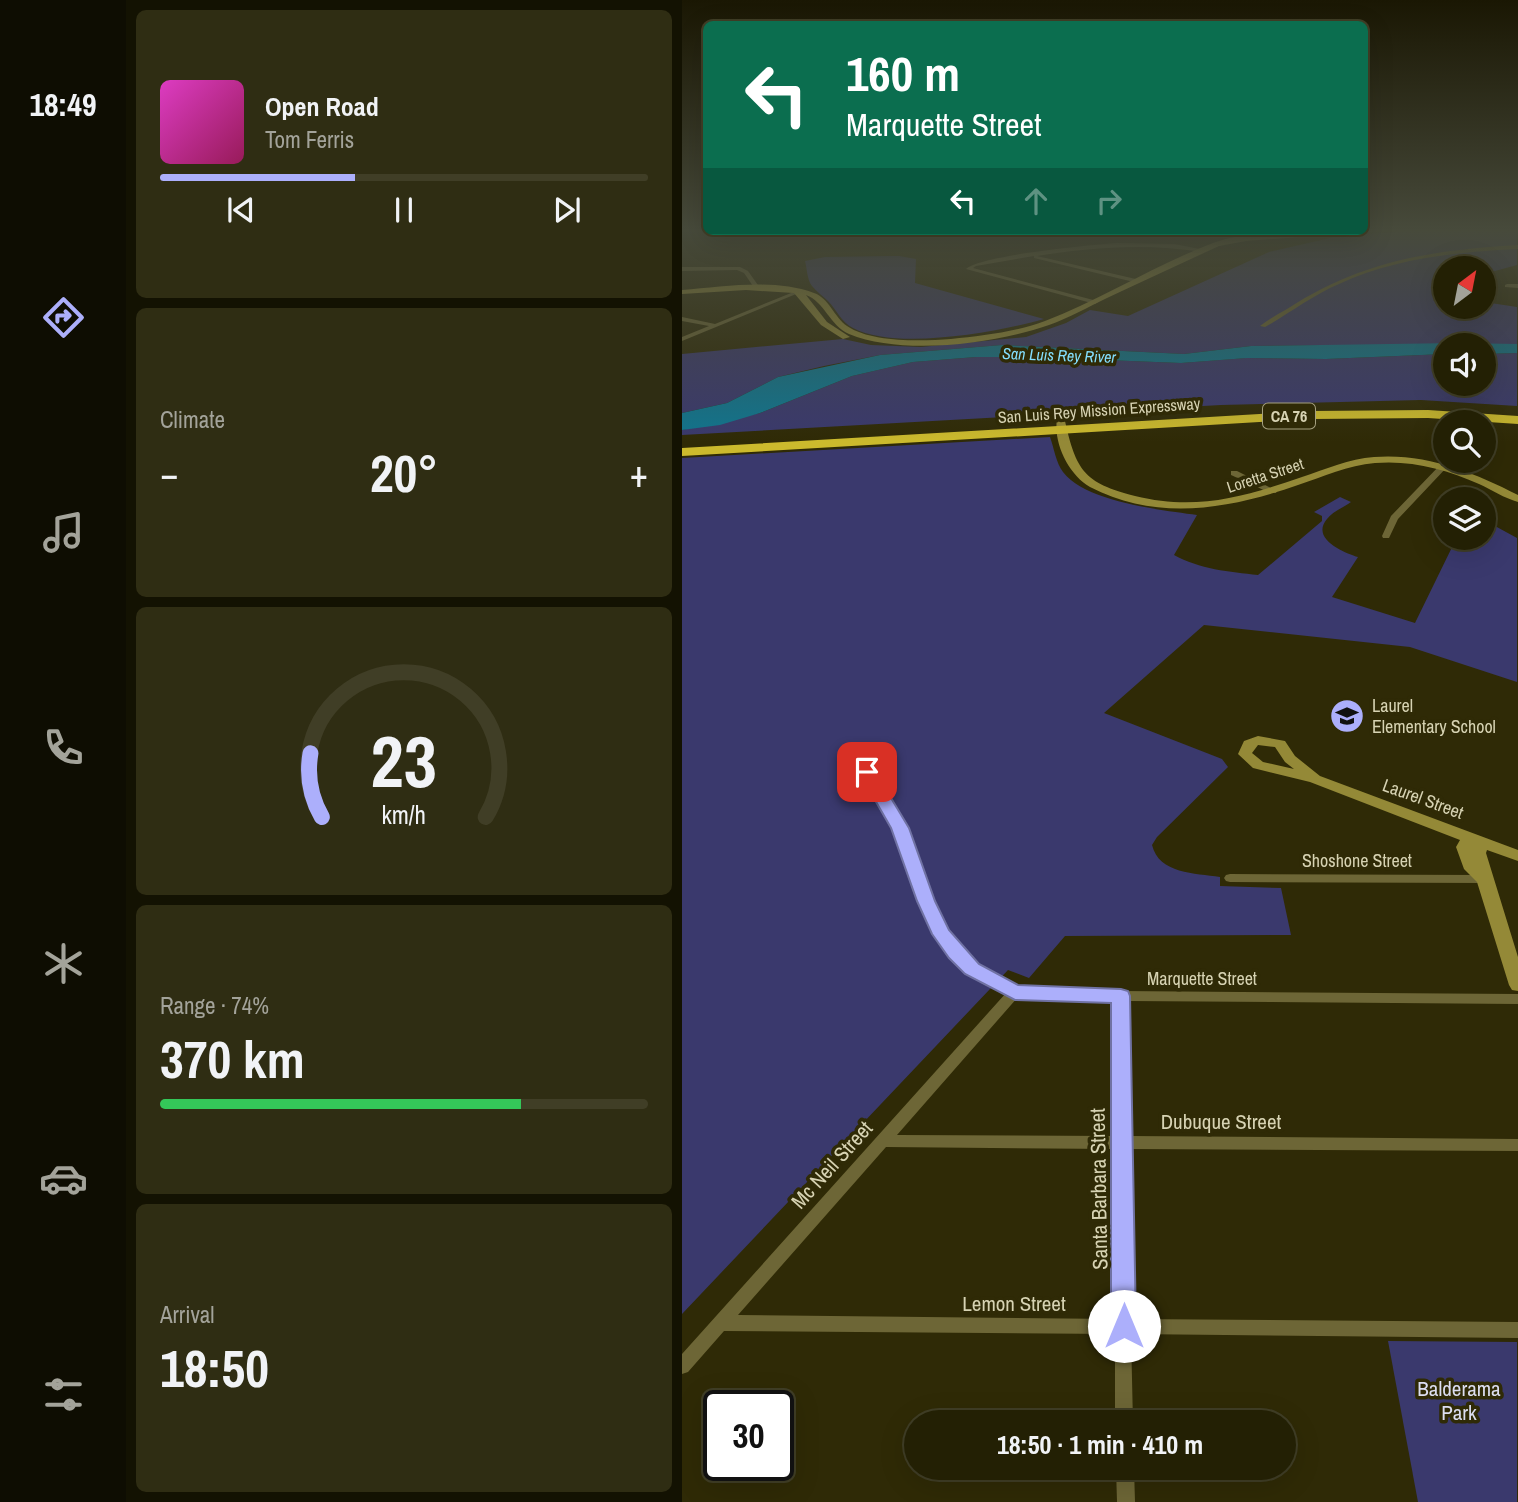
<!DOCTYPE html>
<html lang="en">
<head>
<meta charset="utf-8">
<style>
	body { margin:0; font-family:"Archivo Narrow",sans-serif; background:#2f2d13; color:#f1f3f6; height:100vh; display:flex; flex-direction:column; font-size:26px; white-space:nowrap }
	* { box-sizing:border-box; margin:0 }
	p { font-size:23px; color:#a3a39a }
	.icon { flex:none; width:38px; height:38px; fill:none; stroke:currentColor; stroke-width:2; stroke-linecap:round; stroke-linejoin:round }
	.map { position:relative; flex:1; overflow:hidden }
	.drawer { display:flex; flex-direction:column; gap:10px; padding:10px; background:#131202; width:556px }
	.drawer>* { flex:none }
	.top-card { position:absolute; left:21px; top:21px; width:665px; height:214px; border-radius:10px; box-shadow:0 7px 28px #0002,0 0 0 2px #403e26; background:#0b6e4f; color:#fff; overflow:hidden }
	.needle { width:46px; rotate:32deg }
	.tools { position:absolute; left:751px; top:256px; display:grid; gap:14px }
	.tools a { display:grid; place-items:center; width:63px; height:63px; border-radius:50%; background:#232004; box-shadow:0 7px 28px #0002,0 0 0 2px #403e26; font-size:35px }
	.speed { position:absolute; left:21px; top:1390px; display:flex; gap:14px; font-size:35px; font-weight:700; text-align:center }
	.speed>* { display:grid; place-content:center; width:91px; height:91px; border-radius:50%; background:#232004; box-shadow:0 7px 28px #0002,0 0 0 2px #403e26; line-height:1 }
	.speed .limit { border:4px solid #111; border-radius:10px; background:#fff; color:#111 }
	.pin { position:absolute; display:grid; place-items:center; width:60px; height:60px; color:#fff; margin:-30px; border-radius:14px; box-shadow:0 4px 10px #0006 }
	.me { position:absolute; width:77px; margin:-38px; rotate:0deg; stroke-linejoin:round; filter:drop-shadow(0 0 5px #0008) }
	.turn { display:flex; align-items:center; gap:24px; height:147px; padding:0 28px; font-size:32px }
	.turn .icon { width:91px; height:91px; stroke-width:2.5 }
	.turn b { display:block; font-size:49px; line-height:60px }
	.lanes { display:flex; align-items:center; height:66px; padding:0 28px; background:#0003; justify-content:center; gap:35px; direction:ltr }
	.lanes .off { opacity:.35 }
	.big { font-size:52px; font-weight:700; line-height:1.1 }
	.drawer .card { flex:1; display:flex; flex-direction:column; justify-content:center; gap:10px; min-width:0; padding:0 24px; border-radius:10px; background:#2f2d13 }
	.drawer .dial { align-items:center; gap:0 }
	.dial svg { height:182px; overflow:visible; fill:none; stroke:#403e26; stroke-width:7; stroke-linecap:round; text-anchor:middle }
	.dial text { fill:#f1f3f6; stroke:none }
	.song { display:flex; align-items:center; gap:21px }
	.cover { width:84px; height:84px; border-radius:10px; background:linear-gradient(135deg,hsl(310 70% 55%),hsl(330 70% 35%)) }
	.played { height:7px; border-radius:4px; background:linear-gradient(90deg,#acaffb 40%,#403e26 40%) }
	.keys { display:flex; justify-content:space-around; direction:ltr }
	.heat { display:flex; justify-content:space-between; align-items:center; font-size:38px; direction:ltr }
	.charge { height:10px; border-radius:5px; background:linear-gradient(90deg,#34c759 74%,#403e26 0) }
	.trip { position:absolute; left:222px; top:1410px; width:392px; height:70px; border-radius:35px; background:#232004; box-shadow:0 7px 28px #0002,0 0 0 2px #403e26; font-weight:700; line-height:70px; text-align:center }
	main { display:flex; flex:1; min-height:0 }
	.dock { display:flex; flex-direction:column; width:126px; justify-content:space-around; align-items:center; background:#0e0d02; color:#a3a39a }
	.dock .icon { width:49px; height:49px }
	.dock .current { color:#acaffb }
	.dock b { font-size:32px; color:#f1f3f6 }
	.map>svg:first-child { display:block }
	.green { fill:#3a396d }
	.water { fill:#11748e }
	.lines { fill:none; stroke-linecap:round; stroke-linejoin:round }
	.street { fill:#6d6636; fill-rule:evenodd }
	.secondary { fill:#948937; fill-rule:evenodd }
	.highway { fill:#ccba2d; fill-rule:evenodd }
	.route { fill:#acaffb; stroke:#7072a3; stroke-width:2 }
	.labels { text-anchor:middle; stroke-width:7; stroke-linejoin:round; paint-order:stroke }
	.far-water-label { font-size:16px; font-style:italic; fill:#84dffe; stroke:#2f2a06 }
	.far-street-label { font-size:16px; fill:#d7d3b3; stroke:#2f2a06 }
	.shield { fill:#2f2a06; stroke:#a5a07f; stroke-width:2 }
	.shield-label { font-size:16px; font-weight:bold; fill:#d7d3b3 }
	.poi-label { font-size:18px; fill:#d7d3b3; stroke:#2f2a06; text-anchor:start }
	.street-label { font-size:18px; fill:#d7d3b3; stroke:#2f2a06 }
	.near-street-label { font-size:21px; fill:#d7d3b3; stroke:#2f2a06 }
	.near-park-label { font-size:21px; fill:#dcdef0; stroke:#2f2a06 }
</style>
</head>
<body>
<main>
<nav class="dock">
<b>18:49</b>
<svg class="icon current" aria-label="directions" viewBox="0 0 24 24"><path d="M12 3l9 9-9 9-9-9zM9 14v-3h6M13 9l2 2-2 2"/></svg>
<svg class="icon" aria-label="music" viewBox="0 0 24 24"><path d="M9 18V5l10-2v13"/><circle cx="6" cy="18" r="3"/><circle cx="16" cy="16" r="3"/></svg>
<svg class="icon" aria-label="phone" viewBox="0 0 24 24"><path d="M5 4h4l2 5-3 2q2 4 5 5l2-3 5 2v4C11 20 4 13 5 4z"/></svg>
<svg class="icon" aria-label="climate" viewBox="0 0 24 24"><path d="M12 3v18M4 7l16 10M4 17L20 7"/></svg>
<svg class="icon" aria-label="car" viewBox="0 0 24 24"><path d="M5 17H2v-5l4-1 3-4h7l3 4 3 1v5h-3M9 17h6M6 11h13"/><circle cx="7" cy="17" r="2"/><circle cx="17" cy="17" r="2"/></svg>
<svg class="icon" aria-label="filters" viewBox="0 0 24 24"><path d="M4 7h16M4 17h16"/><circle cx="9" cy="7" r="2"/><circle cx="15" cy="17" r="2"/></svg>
</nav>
<section class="drawer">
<div class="card">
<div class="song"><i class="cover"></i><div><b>Open Road</b><p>Tom Ferris</p></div></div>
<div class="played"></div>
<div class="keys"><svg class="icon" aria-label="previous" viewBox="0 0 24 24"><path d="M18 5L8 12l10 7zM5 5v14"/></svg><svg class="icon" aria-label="pause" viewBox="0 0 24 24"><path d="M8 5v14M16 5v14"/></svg><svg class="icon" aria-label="next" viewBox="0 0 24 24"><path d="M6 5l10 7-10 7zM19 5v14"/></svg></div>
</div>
<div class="card"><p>Climate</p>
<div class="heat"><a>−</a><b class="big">20°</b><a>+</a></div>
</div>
<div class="card dial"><svg viewBox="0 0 100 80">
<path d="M14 69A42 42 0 1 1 86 69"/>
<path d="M14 69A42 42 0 0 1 9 41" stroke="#acaffb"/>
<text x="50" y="56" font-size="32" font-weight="700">23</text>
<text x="50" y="72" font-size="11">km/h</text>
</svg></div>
<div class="card"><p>Range · 74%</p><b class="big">370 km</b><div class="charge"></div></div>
<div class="card"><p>Arrival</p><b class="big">18:50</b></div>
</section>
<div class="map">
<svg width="836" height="1502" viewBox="0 0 836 1502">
	<rect width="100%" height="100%" fill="#2f2a06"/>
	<!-- green -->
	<g class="green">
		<polygon points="727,231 835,231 835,265 802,274 802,268 763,268 763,306 802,306 802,302 835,307 835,344 569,346 502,354 320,345 198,355 142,366 96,377 45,403 0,413 0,354 161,339 189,345 239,347 344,337 384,323 408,310 446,316 587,252 657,236"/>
		<path d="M217,256L234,259L233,283L362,319C317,332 214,351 171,328C159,322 155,310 146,301C141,296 135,292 130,286C125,280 125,268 123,261L143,257Z"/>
		<polygon points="835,353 835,406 739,400 539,405 0,435 0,430 78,413 170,376 231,362 294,357 348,357 499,363 564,358 644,359 763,354 763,383 802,383 802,354"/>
		<path d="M368,437C372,448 374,463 381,472C404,502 479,510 515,515L492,555C517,569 548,572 576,575L640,521V516L632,512L658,497L669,502C662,507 650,512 645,519C628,539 663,553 676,557L650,597L733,623L775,537H802V520L835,538V682L728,647L522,625L422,713L540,759L546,767L475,837L470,845C477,874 513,873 538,877V886L599,888L609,935L383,936L347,978L326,970L0,1314V458Z"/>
		<polygon points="706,1341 835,1342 835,1502 736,1502"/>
	</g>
	<!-- water -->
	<polygon class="water" points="776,343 835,344 835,353 802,354 802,345 763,345 763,354 644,359 565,358 499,363 348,357 294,357 231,362 170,376 78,413 38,425 0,430 0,413 45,403 96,377 198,355 320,345 502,354 569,346"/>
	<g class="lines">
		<!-- street -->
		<g class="street">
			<path d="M435,243L492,244L523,250L520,252C464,243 411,247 355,256L458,280V282L456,283L352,258V256L294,266L291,268L415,301L416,302L413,304L284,269C299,255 409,245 435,243Z"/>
			<path d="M836,245V249C775,252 713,258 657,284C631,295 608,313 583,327L578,326C586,320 596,314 605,309C679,261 749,250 836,245Z"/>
			<polygon points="0,267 58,267 66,271 78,288 73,289 62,273 55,270 0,271"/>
			<polygon points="825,284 836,284 836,288 823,287 823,285"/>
			<polygon points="114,291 119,292 0,341 0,337 27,326 0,321 0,317 33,324"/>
			<polygon points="759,464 766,466 716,519 707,538 701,538 700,536 709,516"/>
			<polygon points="549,471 555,471 595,491 594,493 588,493 549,475"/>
			<path d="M174,750L179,753L224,827L250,902L265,932L278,950L294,966L335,987L438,991L836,994V1004L445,1001L447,1136L836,1139V1151L447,1149L449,1319L836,1322V1338L449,1334L451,1423H433V1334L42,1331L6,1372L0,1374V1354L324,993L286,972L270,956L256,937L238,902L212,827L169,753ZM336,997L432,1001V1136L215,1135ZM204,1147L432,1149L433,1319L56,1315Z"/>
			<polygon points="548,874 802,875 806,876 808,879 806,882 802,883 548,882 544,881 542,878 544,875"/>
			<polygon points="434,1468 452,1468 453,1502 435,1502"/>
		</g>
		<!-- secondary -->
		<g class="secondary">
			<path d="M652,231H693L564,241L537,246C500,263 462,281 425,298C406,307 387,318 367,325C313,344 221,356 167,334C148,326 143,302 124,295L145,322L168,337L161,339L139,325L112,293L64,290L0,294V290C42,287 91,278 132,293C147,298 152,317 165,326C190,343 240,341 269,339C300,336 334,332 363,321C420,299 473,265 531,243C562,231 618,233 652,231Z"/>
			<path d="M375,419L383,421C394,470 402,483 453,496C514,511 562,497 620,477C644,469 667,459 692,457C744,453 791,472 836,495V502C822,498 810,490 797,484C764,469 729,460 693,463C666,465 641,477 616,485C548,509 475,522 408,487C387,475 371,443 375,419Z"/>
			<path d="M576,736L603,741L613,756L638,776L836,850V861L805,850L804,853L836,957V991L830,990L827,985L795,882L782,869L774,847L778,840L628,782L571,768L556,754L562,741ZM576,745L593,747L603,762L612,769L581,762L570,753Z"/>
		</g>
		<!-- highway -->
		<polygon class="highway" points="746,410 836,416 836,424 746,418 630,419 0,456 0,448 630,411"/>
	</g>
	<!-- sky -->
	<linearGradient id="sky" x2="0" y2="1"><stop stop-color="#1a1703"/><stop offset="0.52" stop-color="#474a3b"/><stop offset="1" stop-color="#474a3b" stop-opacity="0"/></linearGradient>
	<rect width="836" height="442" fill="url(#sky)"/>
	<!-- route -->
	<polygon class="route" points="185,766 191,768 227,828 253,901 267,930 297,964 336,985 439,989 446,991 448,996 454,1326 450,1334 442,1338 433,1334 429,1326 429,1003 333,1000 283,974 267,958 250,934 235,901 209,828 177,772"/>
	<!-- icons -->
	<defs>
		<g id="school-disc" transform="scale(1.75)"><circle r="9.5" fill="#acaffb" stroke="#2f2a06"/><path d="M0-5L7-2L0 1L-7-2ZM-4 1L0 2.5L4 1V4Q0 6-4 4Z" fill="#111"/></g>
	</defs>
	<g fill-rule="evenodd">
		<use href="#school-disc" x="665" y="716"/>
	</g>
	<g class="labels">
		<!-- far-water labels -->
		<g class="far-water-label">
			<text transform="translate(377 355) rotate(2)" y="6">San Luis Rey River</text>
		</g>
		<!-- far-street labels -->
		<g class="far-street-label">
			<text transform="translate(417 410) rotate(-4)" y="6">San Luis Rey Mission Expressway</text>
			<text transform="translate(583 475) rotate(-18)" y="6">Loretta Street</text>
		</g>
		<!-- shield labels -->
		<rect class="shield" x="581" y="403.5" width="52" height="25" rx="5"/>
		<g class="shield-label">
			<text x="607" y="422">CA 76</text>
		</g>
		<!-- poi labels -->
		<g class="poi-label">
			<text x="690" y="712">Laurel<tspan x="690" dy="21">Elementary School</tspan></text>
		</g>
		<!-- street labels -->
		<g class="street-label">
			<text transform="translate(741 799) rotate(20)" y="6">Laurel Street</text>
			<text x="675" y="867">Shoshone Street</text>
			<text x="520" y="985">Marquette Street</text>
		</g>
		<!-- near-street labels -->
		<g class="near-street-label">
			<text x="539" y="1129">Dubuque Street</text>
			<text transform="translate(150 1165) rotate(-48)" y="7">Mc Neil Street</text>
			<text transform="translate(417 1189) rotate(-91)" y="7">Santa Barbara Street</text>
			<text x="332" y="1311">Lemon Street</text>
		</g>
		<!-- near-park labels -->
		<g class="near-park-label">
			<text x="777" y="1396">Balderama<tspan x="777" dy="24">Park</tspan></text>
		</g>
	</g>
</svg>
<div class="tools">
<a><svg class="needle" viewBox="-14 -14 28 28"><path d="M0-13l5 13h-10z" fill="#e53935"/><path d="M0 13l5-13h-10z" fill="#a3a39a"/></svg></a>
<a><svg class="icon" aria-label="sound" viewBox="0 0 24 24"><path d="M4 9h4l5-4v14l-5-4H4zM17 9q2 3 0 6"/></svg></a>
<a><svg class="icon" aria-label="search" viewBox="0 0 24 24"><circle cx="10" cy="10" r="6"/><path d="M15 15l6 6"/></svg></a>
<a><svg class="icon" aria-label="layers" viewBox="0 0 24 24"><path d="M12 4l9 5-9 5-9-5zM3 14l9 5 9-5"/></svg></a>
</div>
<div class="speed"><div class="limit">30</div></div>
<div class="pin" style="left:185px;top:772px;background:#d93025"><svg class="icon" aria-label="arrive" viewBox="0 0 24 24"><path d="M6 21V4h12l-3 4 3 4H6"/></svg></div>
<svg class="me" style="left:442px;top:1326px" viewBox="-20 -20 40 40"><circle r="19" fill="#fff"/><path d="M0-13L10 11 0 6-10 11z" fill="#acaffb"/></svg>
<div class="trip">18:50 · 1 min · 410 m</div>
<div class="top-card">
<div class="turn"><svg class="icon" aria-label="left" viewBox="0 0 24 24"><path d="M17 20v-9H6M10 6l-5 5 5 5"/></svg><div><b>160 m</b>Marquette Street</div></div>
<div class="lanes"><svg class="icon" aria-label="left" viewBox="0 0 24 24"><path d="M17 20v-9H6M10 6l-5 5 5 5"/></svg><svg class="icon off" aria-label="ahead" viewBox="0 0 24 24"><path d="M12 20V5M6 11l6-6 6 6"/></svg><svg class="icon off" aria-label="right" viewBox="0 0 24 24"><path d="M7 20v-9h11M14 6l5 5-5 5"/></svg></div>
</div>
</div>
</main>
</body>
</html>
